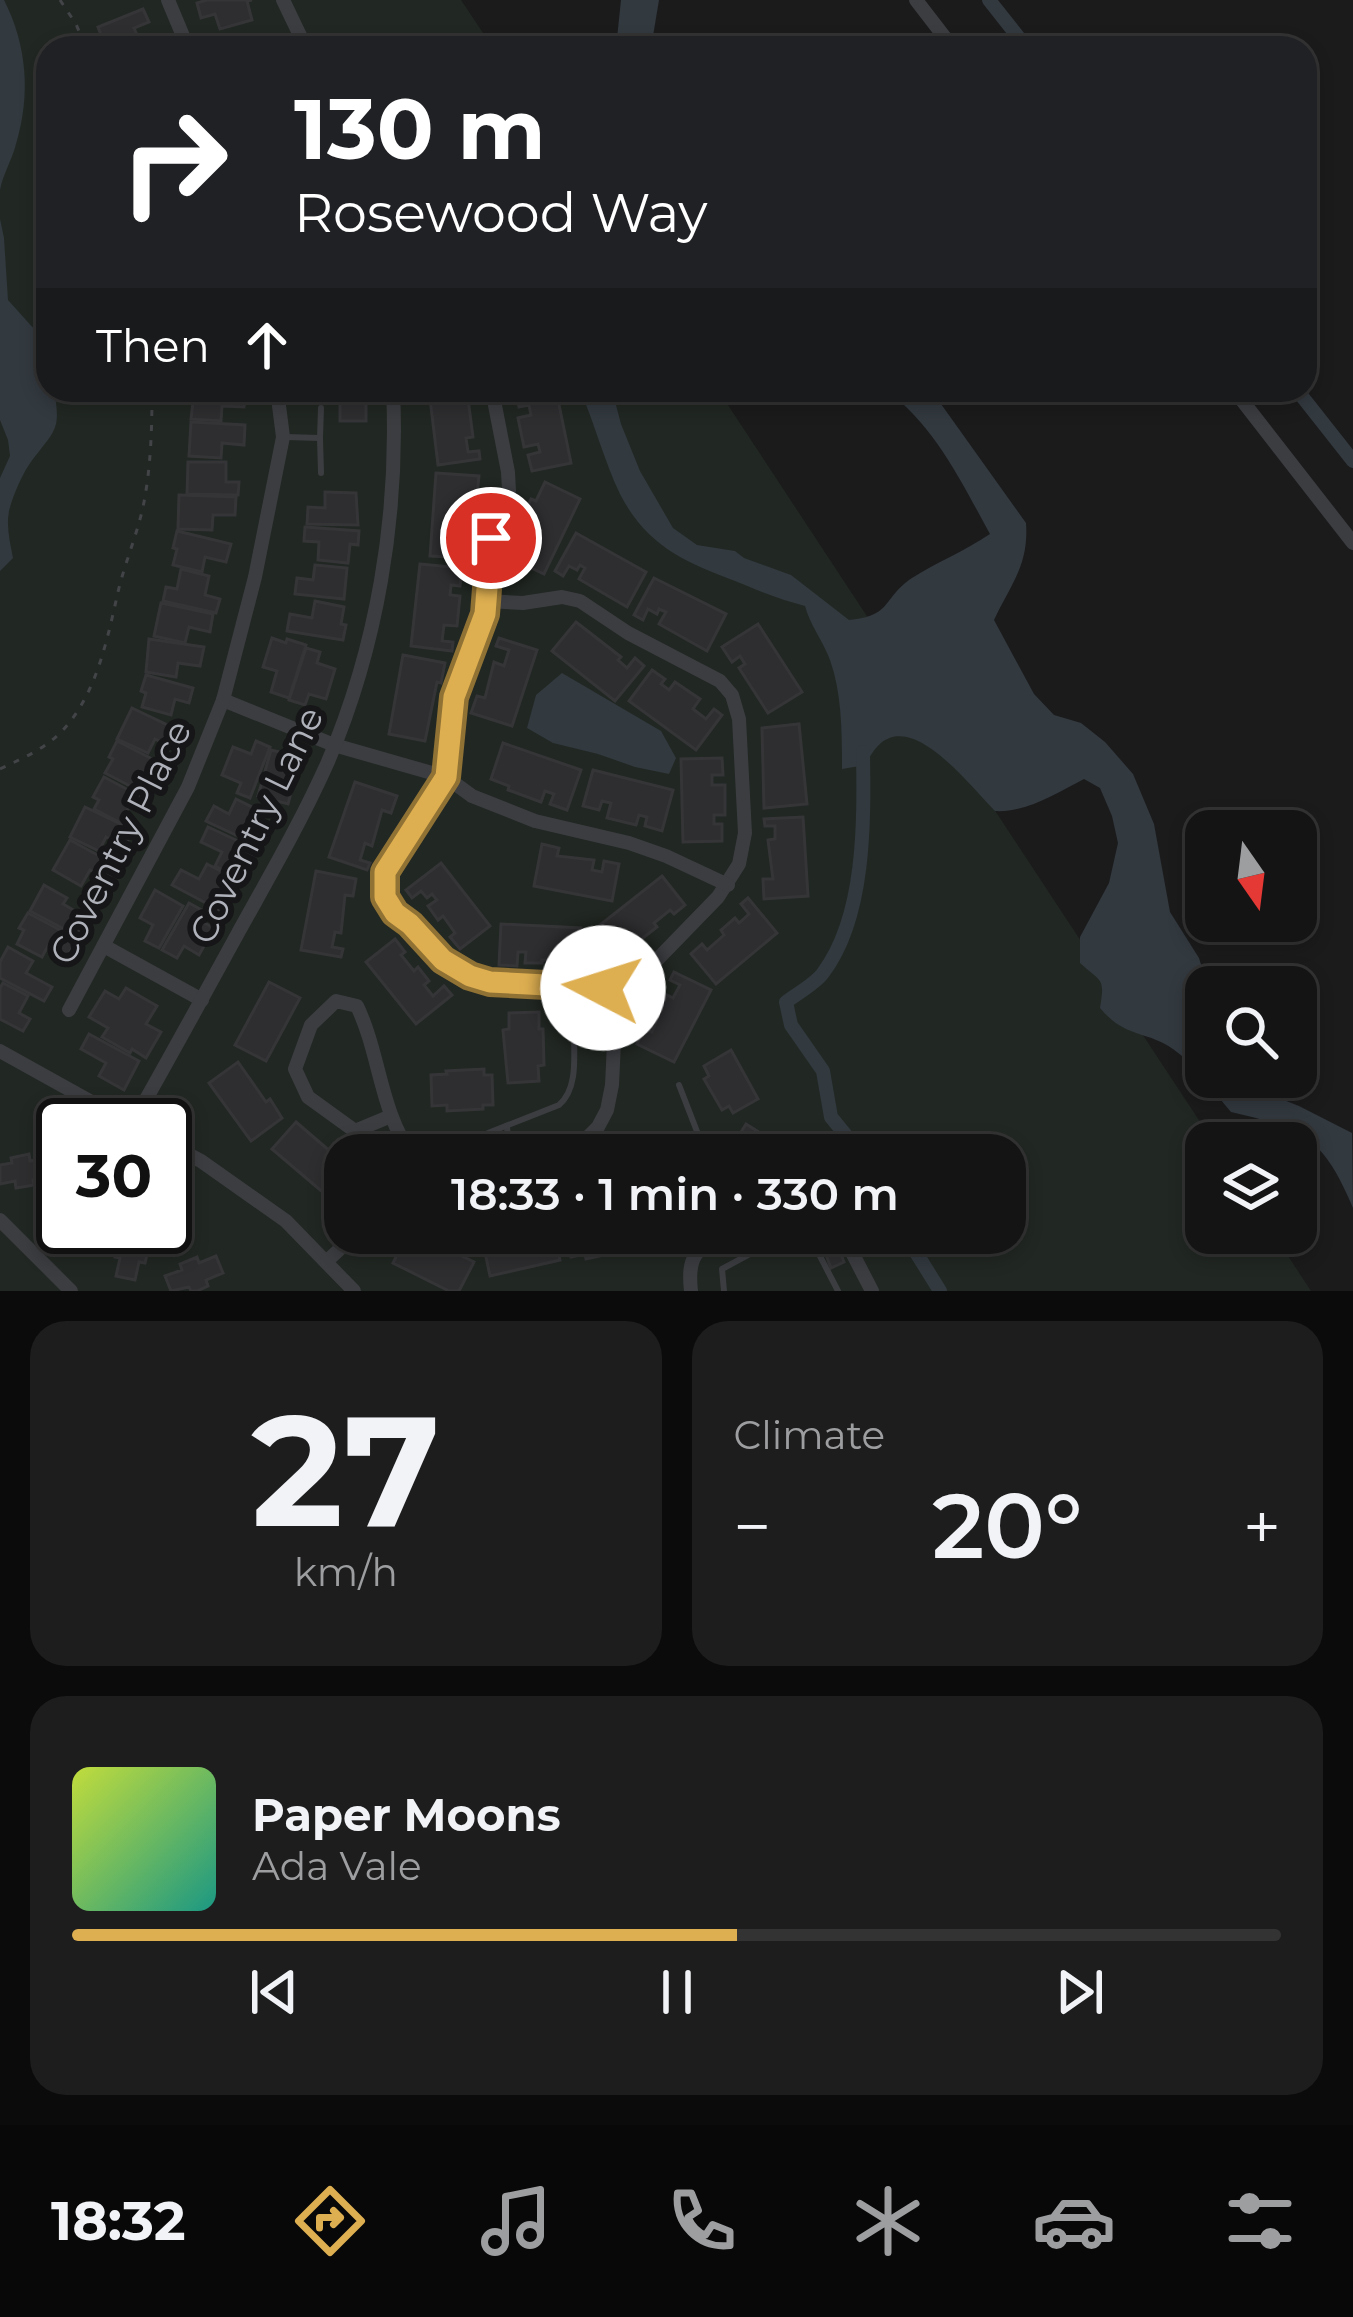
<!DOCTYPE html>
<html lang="en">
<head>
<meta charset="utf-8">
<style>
	body { margin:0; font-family:Montserrat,sans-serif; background:#1d1d1e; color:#f1f3f6; height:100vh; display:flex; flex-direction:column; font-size:45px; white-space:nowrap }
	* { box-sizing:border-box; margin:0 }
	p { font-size:39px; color:#9d9ea0 }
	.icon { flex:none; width:66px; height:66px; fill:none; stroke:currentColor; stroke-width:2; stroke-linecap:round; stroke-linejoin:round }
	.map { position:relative; height:1291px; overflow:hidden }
	.panel { display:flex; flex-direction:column; gap:30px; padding:30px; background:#0b0b0c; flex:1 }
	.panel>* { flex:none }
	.guide { position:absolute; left:36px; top:36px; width:1281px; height:366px; border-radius:36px; box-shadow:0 6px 18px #0003,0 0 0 3px #333334; background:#202124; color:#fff; overflow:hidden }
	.needle { width:78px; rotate:166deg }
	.controls { position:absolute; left:1185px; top:810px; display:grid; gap:24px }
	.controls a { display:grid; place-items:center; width:132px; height:132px; border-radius:24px; background:#141415; box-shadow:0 6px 18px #0003,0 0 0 3px #333334; font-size:60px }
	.speed { position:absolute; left:36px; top:1098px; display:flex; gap:24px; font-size:60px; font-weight:700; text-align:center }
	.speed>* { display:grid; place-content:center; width:156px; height:156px; border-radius:50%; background:#141415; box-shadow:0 6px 18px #0003,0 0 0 3px #333334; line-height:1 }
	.speed .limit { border:6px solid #111; border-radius:18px; background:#fff; color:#111 }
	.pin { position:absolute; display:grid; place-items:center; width:102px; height:102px; color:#fff; margin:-51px; border:6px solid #fff; border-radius:50%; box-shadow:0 3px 12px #0007 }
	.me { position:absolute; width:132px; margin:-66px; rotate:275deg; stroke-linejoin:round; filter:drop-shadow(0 0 9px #0008) }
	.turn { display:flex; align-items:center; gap:42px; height:252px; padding:0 60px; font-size:54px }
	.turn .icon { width:156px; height:156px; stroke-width:2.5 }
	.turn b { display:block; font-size:84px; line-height:102px }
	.then { display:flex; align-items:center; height:114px; padding:0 60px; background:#0003; gap:24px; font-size:45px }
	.big { font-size:90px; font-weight:600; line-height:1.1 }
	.panel .card { flex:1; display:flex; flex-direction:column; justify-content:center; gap:18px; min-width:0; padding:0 42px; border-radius:36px; background:#1d1d1e }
	.panel .dial { align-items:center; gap:0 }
	.dial b { font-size:156px; line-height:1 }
	.song { display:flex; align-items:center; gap:36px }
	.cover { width:144px; height:144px; border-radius:18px; background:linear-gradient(135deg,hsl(70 70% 55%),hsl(170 70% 35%)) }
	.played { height:12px; border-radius:6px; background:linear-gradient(90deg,#deaf51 55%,#333334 55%) }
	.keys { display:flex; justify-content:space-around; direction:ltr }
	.heat { display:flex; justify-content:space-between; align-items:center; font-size:66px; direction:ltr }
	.panel .tiles { flex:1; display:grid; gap:30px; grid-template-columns:1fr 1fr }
	.card:last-child { grid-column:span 2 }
	.trip { position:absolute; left:324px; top:1134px; width:702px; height:120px; border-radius:36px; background:#141415; box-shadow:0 6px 18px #0003,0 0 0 3px #333334; font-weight:600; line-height:120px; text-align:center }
	.tab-bar { display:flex; height:192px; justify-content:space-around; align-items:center; background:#080808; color:#9d9ea0 }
	.tab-bar .icon { width:84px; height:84px }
	.tab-bar .selected { color:#deaf51 }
	.tab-bar b { font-size:54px; color:#f1f3f6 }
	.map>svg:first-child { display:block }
	.green { fill:#212722; fill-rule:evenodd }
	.water { fill:#32393f }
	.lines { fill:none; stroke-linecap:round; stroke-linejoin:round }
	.canal { stroke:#32393f; stroke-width:14 }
	.building { fill:#2e2e30; stroke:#353538; stroke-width:3 }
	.path { stroke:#424448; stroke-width:3; stroke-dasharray:6 9; stroke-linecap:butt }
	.service { stroke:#3c3d41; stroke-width:6 }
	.minor { stroke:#3c3d41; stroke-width:14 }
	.route-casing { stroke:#907235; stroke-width:30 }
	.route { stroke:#deaf51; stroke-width:21 }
	.labels { text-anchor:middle; stroke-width:12; stroke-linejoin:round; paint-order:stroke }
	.street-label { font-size:36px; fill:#afb2ba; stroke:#161517 }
</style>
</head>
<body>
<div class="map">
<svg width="1353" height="1291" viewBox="0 0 1353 1291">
	<rect width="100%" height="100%" fill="#1b1b1c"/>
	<!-- green -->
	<path class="green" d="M0,0H461L493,48H48V390H718L1214,1143H1206V1233H1273L1311,1291H0ZM63,1125H165V1227H63ZM345,1155H1005V1233H345Z"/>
	<!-- water -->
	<g class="water">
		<path d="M0,0H4C27,45 31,95 16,144C12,160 3,174 0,190Z"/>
		<polygon points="621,0 659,0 651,48 616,48"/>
		<path d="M0,219L4,238L8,300L35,330L43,345L48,365V390H54C61,429 56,429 33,459C23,472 13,495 9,511C6,527 10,542 13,558L0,571V478L10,456L8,440L0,420Z"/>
		<path d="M580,390H612L621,424L640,471L673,528L697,545L735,551L744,558L791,575L849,620C893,616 882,598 912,578C937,562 965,551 990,534C963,485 933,422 885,390H931L1026,523C1029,565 1011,584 994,620L1034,694L1054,715L1081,723L1105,742L1133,774L1154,824L1170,912L1199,958L1208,987L1206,1077H1241L1256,1089L1299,1106L1352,1133L1353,1208C1323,1137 1304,1129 1231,1112C1213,1091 1196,1065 1173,1049C1146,1030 1126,1039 1100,1008C1105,977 1102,983 1080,963V937L1109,883L1118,843L1112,816L1100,788L1084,779C1057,793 1026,813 995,811C966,782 898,690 866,765L842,769C842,733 842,694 830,660C823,641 810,625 805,606C779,599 759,591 735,581C684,562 646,545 620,494C604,461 595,424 580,390Z"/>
		<polygon points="562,673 661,731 676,758 669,774 635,767 598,754 553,743 527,728 536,695"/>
	</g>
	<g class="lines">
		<!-- canal -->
		<g class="canal">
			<polyline points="989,0 1027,48"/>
			<polyline points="1297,390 1353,461"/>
			<path d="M862,1155L831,1117L823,1071L791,1025L786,1002C798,993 815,984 823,973C866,916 864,819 863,752"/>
			<polyline points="904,1233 940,1291"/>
		</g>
	</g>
	<!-- building -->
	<g class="building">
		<polygon points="207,0 252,0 247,1 252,20 220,29 215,14 201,18 197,3"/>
		<polygon points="143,9 149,22 134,28 141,44 132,48 106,48 98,27"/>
		<polygon points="189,390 246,390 244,407 222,406 221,421 191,419 193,402 188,402"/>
		<polygon points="429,390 470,390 471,399 468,399 473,437 466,438 468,452 479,451 480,459 438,465"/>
		<polygon points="516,390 556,390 571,463 532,471 528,455 540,452 538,444 524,447 518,418 531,415 529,405 519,407"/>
		<rect x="340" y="395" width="26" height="26"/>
		<polygon points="191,422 245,425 244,445 222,443 221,458 189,456"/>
		<polygon points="188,462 226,462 226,482 239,482 238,495 187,494"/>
		<polygon points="436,473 479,476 477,495 467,494 467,503 477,504 475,535 460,534 459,550 470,551 469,558 430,556"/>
		<polygon points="545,482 580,499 544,574 506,556 531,499 536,501"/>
		<polygon points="325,492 356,493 358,525 307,524 308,507 325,508"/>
		<polygon points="179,495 236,497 235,515 213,515 212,530 178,529"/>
		<polygon points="305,527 359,531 358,545 350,544 348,563 318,560 319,542 304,541"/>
		<polygon points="177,531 231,544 226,562 205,557 202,572 173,565 177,549 173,548"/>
		<polygon points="576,533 646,572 627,607 579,579 585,568 580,565 577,570 569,566 563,576 555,571"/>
		<polygon points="420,564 462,568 460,586 451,585 450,595 460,596 457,626 444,625 442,641 453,642 452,651 411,646"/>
		<polygon points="315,565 347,568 344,599 295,594 297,578 313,580"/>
		<polygon points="181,569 209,576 205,595 220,599 216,613 163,601 166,587 177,589"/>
		<polygon points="654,578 726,614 707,651 659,624 666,612 659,609 657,614 648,609 643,620 634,615"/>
		<polygon points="315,601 344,607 341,624 346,625 343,640 287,631 290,614 312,618"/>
		<polygon points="161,603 213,614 210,632 189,627 185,643 154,636"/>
		<polygon points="576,622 621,657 618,660 627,668 635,658 644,666 615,701 552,651"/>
		<polygon points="758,624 802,692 768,713 739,668 745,664 740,656 732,662 722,647"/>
		<polygon points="272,638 286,643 287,639 306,645 289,698 271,692 277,671 263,667"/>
		<polygon points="499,638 537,650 512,726 471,713 477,696 485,698 494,662 504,666 509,650 496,646"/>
		<polygon points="149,639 204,647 200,666 178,663 176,677 146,672"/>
		<polygon points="306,648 320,652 317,663 335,669 326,699 309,694 305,705 289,700"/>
		<polygon points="403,655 445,663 441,683 437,682 425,741 389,734"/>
		<polygon points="652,670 665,679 661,684 669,690 675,682 700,699 693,709 706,719 714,709 722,715 696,750 629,701"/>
		<polygon points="146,675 193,688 189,703 175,699 171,715 142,707 146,693 141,691"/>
		<polygon points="132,708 182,732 174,748 155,739 148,753 117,739"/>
		<polygon points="799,724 807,804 764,808 762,728"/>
		<polygon points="117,741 166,766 158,781 140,771 132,787 105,773 113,759 109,757"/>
		<polygon points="256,741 270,747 250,798 237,793 241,783 222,775 233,747 251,754"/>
		<polygon points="503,743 581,770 567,810 550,804 554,794 545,791 541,802 508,790 509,786 491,779"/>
		<polygon points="271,750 288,754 284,771 296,774 288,804 258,796"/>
		<polygon points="722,758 723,775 712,775 712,785 725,785 725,815 714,815 714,824 722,824 722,841 683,842 681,759"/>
		<polygon points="593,770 673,790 662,831 645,826 647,817 639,815 636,825 607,818 611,803 602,801 599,810 583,806"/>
		<polygon points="104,777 149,801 142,814 129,807 121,823 94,809 99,800 93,797"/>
		<polygon points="355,782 397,796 391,813 382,810 372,846 365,843 360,860 370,863 367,870 329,857"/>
		<polygon points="236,799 264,813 257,826 261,828 253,843 206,821 214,806 229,814"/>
		<polygon points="85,807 133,830 125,846 106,837 99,851 70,837"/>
		<polygon points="803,817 808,896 764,899 763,879 773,879 768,840 775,839 775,826 765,826 764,819"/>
		<polygon points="208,827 255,849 241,879 215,866 222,852 201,842"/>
		<polygon points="70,840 116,865 108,880 90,870 81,886 53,870"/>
		<polygon points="542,844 559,848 557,856 594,860 592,870 602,872 604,861 619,864 612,901 534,886"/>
		<polygon points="441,863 490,926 460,949 450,937 455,933 443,916 438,920 428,906 437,900 432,894 427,898 421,891 412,898 406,890"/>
		<polygon points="207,864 234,878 226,893 230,895 221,911 172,885 181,870 199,879"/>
		<polygon points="316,871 356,879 353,896 345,895 341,933 335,932 332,947 343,949 341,957 301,950"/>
		<polygon points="662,876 685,905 674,914 670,910 654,923 657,927 639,941 643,946 626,959 600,925"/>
		<polygon points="44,885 67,898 63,904 77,912 75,916 87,923 79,937 30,911"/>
		<polygon points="155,890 183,906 159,948 145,941 153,925 140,918"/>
		<polygon points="748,898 777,933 716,984 691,954 702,944 707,950 724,935 721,930 735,918 739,923 749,914 741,904"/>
		<polygon points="189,903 200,909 195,918 214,928 199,955 184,946 177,958 162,950"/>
		<polygon points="28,913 77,939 68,955 49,944 42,957 17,944 24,930 19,928"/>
		<polygon points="501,924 581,928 579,969 563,968 564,961 542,960 542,963 525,963 526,952 518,952 517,966 499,965"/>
		<polygon points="395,939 405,952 401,955 414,971 418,967 429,981 424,985 433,996 444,986 452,995 416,1024 366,962"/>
		<polygon points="8,947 33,961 26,973 52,987 44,1001 0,978 0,962"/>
		<polygon points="674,972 711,990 674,1062 637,1044 645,1028 652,1032 667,995 673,998 680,985 670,980"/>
		<polygon points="269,982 300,998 266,1061 235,1045"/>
		<polygon points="3,983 28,996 19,1013 30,1019 23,1031 0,1019 0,988"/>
		<polygon points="126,988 157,1006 146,1024 161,1032 146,1058 132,1049 130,1053 102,1037 108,1028 89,1017 105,991 119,999"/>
		<polygon points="539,1012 539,1029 543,1029 544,1065 538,1066 539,1081 508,1083 503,1030 509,1029 509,1013"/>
		<polygon points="89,1034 139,1061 124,1090 99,1076 106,1063 81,1049"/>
		<polygon points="731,1050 758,1099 733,1113 729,1106 722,1110 704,1079 709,1076 704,1066"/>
		<polygon points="238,1062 266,1102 270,1099 282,1118 251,1141 209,1083"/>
		<polygon points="484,1069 484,1075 492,1075 493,1105 483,1105 483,1109 447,1111 447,1105 432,1106 431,1075 447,1074 446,1071"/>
		<polygon points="296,1122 345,1164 345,1174 326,1195 272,1149"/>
		<polygon points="746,1124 778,1144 770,1155 727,1155"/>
		<polygon points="29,1154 30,1161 48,1158 51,1176 33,1180 34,1185 16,1188 15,1181 0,1184 0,1165 12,1163 11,1158"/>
		<polygon points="129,1227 147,1227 144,1245 149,1246 145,1263 139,1262 135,1280 116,1276 120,1258 115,1257 119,1239 126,1240"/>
		<polygon points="408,1233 414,1233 474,1262 459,1291 449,1291 393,1263"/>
		<polygon points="505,1233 505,1237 525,1233 554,1233 560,1260 490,1276 482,1238"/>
		<polygon points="566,1233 636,1233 639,1247 586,1259 585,1254 571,1257"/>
		<polygon points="833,1233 844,1262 831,1268 818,1234"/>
		<polygon points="216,1256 223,1273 206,1280 208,1286 197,1291 191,1291 189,1287 171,1291 165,1276 182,1270 180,1264 197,1257 199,1263"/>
	</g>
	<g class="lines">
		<!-- path -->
		<g class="path">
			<polyline points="60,0 76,24 86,48"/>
			<path d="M0,769C27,756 50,747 69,723C98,687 108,636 118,592C125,562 138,533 144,502C151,465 152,428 152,390"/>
		</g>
		<!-- service -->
		<g class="service">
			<polyline points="286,437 320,438 321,408"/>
			<polyline points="320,438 321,473"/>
			<polyline points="679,1085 698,1134 694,1151 687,1155"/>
			<polyline points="507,1126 509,1155"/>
			<path d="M488,1133L559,1105C580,1087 573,1050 574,1024L614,1027"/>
			<polyline points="808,1233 838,1291"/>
			<polyline points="724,1291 722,1269 789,1233"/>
		</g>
		<!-- minor -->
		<g class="minor">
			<polyline points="168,0 188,48"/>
			<polyline points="283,0 306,48"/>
			<polyline points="916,0 953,48"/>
			<polyline points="492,390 508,472 509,491 489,549 485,614 454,697 446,777 390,863 383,881 385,897 395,913 410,924 443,960 470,977 489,982 603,988 612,990 625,1000"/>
			<polyline points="1234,390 1353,543"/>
			<polyline points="487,601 523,603 562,597 580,601 628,633 720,681 732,695 739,719 745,833 739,864 718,897 650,967 625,1000 614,1043 612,1085 607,1110 598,1127 585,1140 557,1155"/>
			<polyline points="223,700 334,745 446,777 472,796 535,821 629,843 666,856 728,885"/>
			<polyline points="104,946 202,1000"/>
			<polyline points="69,1010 188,787 223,700 255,577 283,437 277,390"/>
			<polyline points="0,1051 133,1125"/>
			<path d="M391,1116L355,1131L308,1097L295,1069L311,1025L336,1001L357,1006C380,1054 380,1111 412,1155"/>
			<path d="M132,1124C168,1061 203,997 238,933C269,877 301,822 327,764C377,648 399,516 393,390"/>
			<polyline points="165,1142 201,1161 286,1221 354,1291"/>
			<polyline points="0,1220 71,1291"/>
			<polyline points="842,1233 872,1291"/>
			<polyline points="327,1261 357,1233"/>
			<path d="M691,1291C687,1255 696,1249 727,1233"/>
		</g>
	</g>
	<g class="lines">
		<!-- route casing -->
		<g class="route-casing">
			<polyline id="route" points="491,538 485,614 454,697 446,777 385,872 385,897 395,913 410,924 443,960 470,976 490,982 603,988"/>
		</g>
		<!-- route -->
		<use href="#route" class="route"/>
	</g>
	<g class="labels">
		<!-- street labels -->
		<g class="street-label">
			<text transform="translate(256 825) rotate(-64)" y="13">Coventry Lane</text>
			<text transform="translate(120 842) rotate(-63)" y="13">Coventry Place</text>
		</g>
	</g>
</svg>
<div class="controls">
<a><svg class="needle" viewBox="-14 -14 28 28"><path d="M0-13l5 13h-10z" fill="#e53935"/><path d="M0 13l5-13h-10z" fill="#9d9ea0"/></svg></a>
<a><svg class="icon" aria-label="search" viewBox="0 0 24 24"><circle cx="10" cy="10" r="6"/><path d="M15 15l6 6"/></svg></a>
<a><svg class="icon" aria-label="layers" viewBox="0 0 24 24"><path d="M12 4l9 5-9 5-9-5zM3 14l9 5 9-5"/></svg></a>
</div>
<div class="speed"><div class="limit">30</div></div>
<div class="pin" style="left:491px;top:538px;background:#d93025"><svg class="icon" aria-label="arrive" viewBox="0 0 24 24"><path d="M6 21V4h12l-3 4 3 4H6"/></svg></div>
<svg class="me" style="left:603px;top:988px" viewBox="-20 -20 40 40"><circle r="19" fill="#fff"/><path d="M0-13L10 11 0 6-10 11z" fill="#deaf51"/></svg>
<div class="trip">18:33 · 1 min · 330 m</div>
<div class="guide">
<div class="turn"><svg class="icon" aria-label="right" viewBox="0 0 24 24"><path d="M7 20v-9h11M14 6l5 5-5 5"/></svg><div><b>130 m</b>Rosewood Way</div></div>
<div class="then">Then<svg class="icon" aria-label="ahead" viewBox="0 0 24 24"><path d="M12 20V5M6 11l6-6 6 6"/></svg></div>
</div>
</div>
<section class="panel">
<div class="tiles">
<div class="card dial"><b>27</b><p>km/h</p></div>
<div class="card"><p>Climate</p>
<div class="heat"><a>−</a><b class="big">20°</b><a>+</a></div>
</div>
<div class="card">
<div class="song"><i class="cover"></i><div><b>Paper Moons</b><p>Ada Vale</p></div></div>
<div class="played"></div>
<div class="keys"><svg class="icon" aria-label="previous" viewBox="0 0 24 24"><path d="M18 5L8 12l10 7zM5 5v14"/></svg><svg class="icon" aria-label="pause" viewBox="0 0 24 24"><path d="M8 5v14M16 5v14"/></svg><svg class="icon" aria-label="next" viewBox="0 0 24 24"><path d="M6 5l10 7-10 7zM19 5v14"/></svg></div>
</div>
</div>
</section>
<nav class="tab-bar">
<b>18:32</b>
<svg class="icon selected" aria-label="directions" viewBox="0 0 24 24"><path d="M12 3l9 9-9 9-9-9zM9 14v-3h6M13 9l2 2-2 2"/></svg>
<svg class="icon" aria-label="music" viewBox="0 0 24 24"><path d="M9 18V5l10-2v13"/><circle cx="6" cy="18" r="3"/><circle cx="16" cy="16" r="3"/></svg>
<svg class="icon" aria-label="phone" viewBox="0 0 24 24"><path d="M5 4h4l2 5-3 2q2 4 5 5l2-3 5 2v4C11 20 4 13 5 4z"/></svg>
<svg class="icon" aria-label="climate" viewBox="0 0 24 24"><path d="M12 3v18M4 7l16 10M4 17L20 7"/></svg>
<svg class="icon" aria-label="car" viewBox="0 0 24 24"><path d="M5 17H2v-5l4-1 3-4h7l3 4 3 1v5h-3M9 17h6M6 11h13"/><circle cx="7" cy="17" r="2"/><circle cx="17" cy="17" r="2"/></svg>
<svg class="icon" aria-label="filters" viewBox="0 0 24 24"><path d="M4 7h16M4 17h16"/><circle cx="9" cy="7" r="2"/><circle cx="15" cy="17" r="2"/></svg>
</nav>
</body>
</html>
